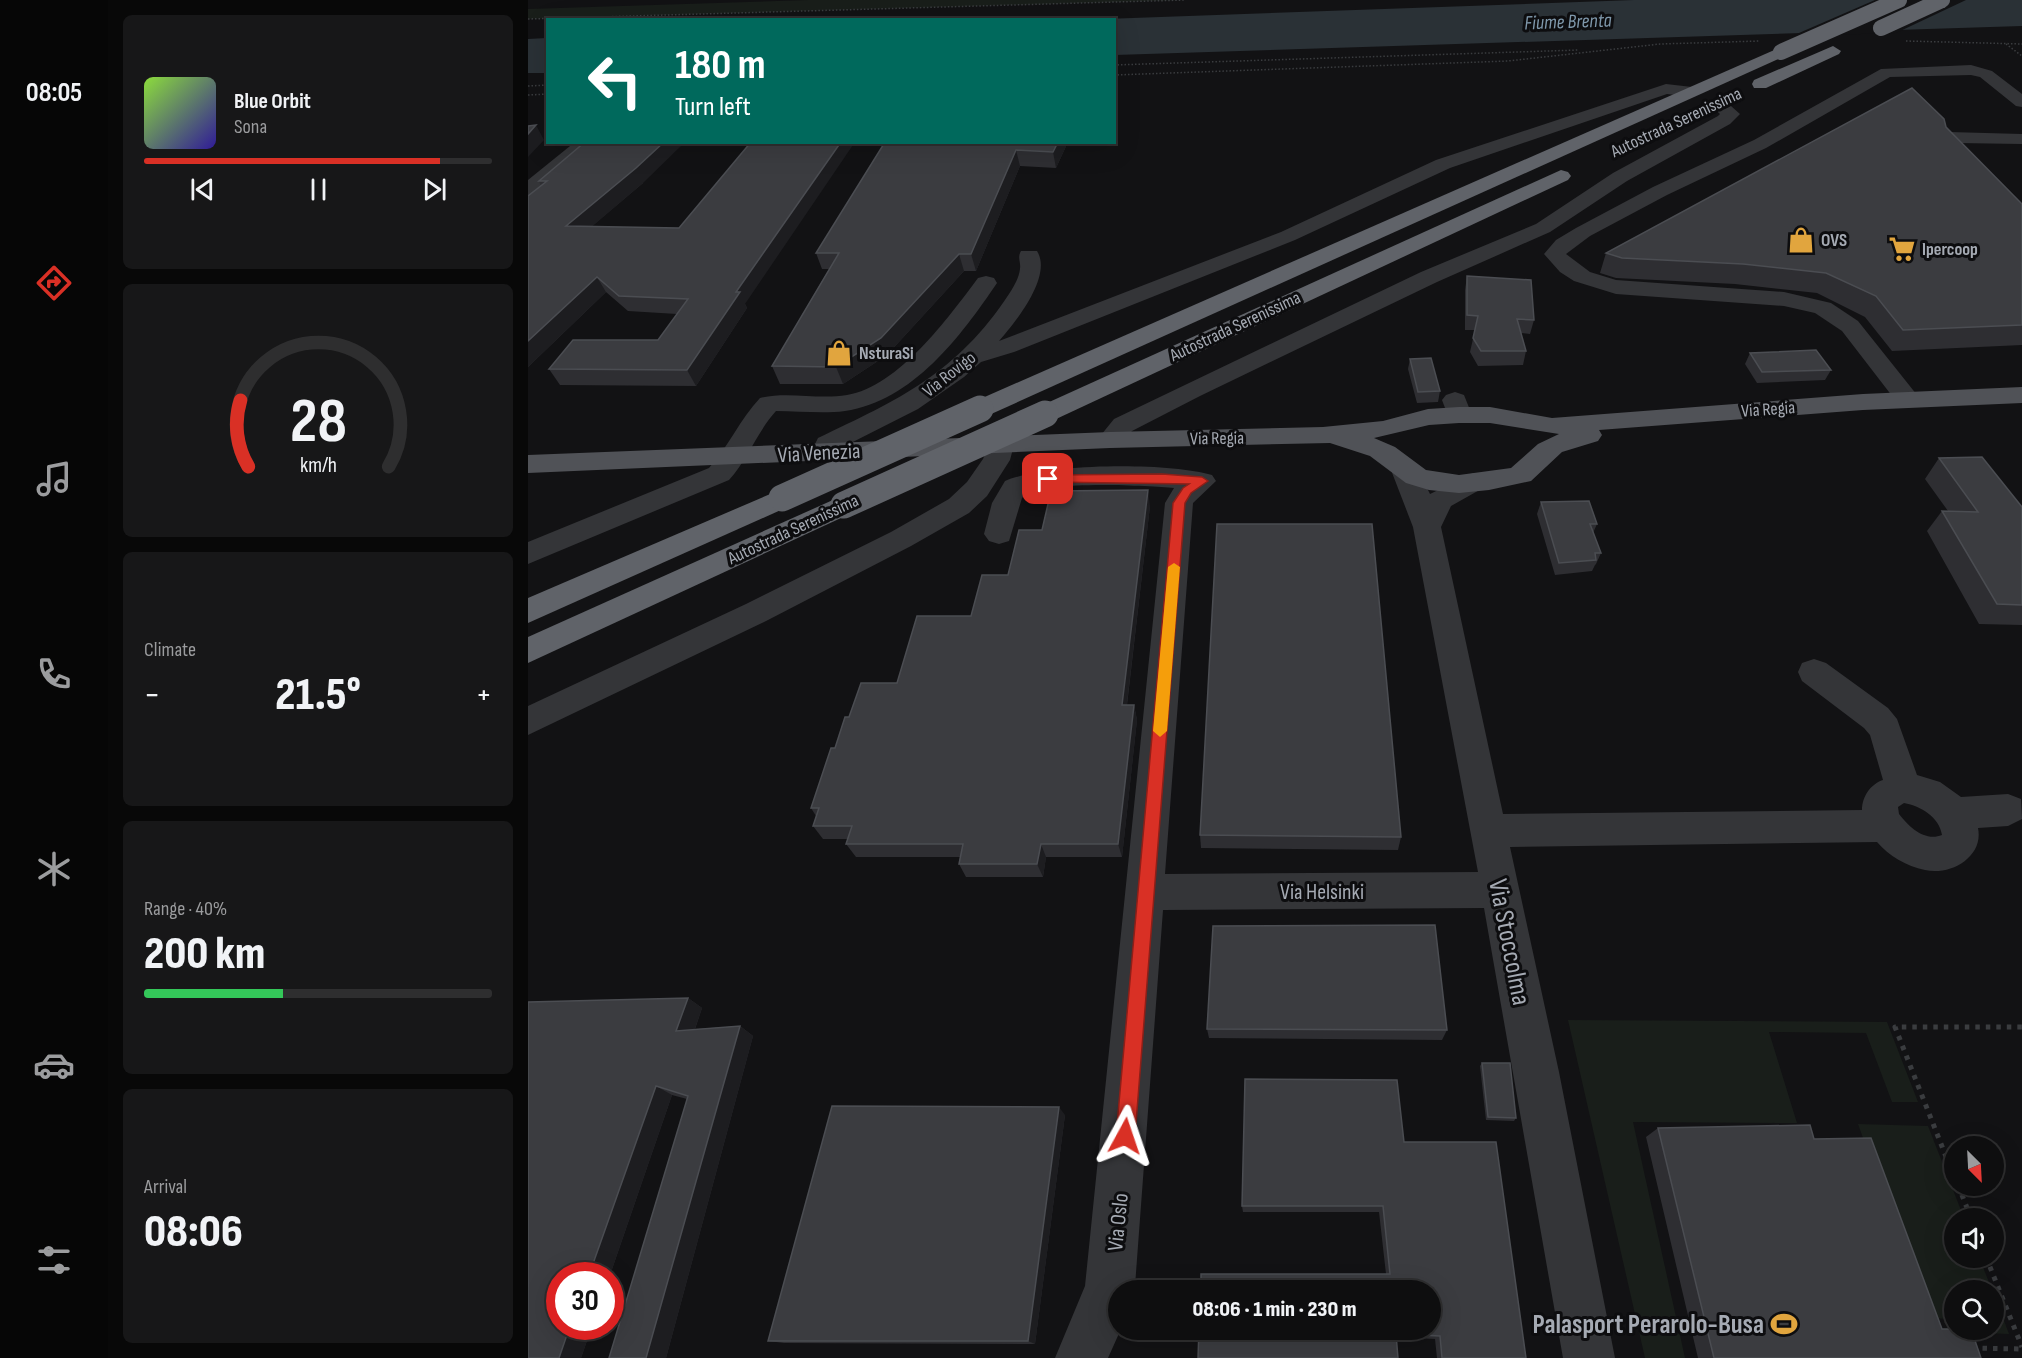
<!DOCTYPE html>
<html lang="en">
<head>
<meta charset="utf-8">
<style>
	body { margin:0; font-family:"Sofia Sans Condensed",sans-serif; background:#171718; color:#f1f3f6; height:100vh; display:flex; flex-direction:column; font-size:22px; white-space:nowrap }
	* { box-sizing:border-box; margin:0 }
	p { font-size:20px; color:#9b9c9e }
	.icon { flex:none; width:33px; height:33px; fill:none; stroke:currentColor; stroke-width:2; stroke-linecap:round; stroke-linejoin:round }
	.map { position:relative; flex:1; overflow:hidden }
	.sheet { display:flex; flex-direction:column; gap:15px; padding:15px; background:#080808; width:420px }
	.sheet>* { flex:none }
	.hud { position:absolute; left:18px; top:18px; width:570px; height:126px; border-radius:0px; box-shadow:0 6px 24px #0002,0 0 0 2px #2e2e2f; background:#00695c; color:#fff; overflow:hidden }
	.needle { width:39px; rotate:156deg }
	.fabs { position:absolute; left:1416px; top:1136px; display:grid; gap:12px }
	.fabs a { display:grid; place-items:center; width:60px; height:60px; border-radius:50%; background:#0e0e0f; box-shadow:0 6px 24px #0002,0 0 0 2px #2e2e2f; font-size:30px }
	.speed { position:absolute; left:18px; top:1262px; display:flex; gap:12px; font-size:30px; font-weight:700; text-align:center }
	.speed>* { display:grid; place-content:center; width:78px; height:78px; border-radius:50%; background:#0e0e0f; box-shadow:0 6px 24px #0002,0 0 0 2px #2e2e2f; line-height:1 }
	.speed .limit { border:9px solid #d22; background:#fff; color:#111 }
	.pin { position:absolute; display:grid; place-items:center; width:51px; height:51px; color:#fff; margin:-26px; border-radius:12px; box-shadow:0 3px 9px #0006 }
	.me { position:absolute; width:66px; margin:-33px; rotate:5deg; stroke-linejoin:round; filter:drop-shadow(0 0 4px #0008) }
	.turn { display:flex; align-items:center; gap:21px; height:126px; padding:0 30px; font-size:27px }
	.turn .icon { width:78px; height:78px; stroke-width:2.5 }
	.turn b { display:block; font-size:42px; line-height:51px }
	.big { font-size:45px; font-weight:800; line-height:1.1 }
	.sheet .card { flex:1; display:flex; flex-direction:column; justify-content:center; gap:9px; min-width:0; padding:0 21px; border-radius:9px; background:#171718 }
	.sheet .dial { align-items:center; gap:0 }
	.dial svg { height:156px; overflow:visible; fill:none; stroke:#2e2e2f; stroke-width:7; stroke-linecap:round; text-anchor:middle }
	.dial text { fill:#f1f3f6; stroke:none }
	.song { display:flex; align-items:center; gap:18px }
	.cover { width:72px; height:72px; border-radius:9px; background:linear-gradient(135deg,hsl(90 70% 55%),hsl(250 70% 35%)) }
	.played { height:6px; border-radius:3px; background:linear-gradient(90deg,#d93025 85%,#2e2e2f 85%) }
	.keys { display:flex; justify-content:space-around; direction:ltr }
	.heat { display:flex; justify-content:space-between; align-items:center; font-size:33px; direction:ltr }
	.charge { height:9px; border-radius:4px; background:linear-gradient(90deg,#34c759 40%,#2e2e2f 0) }
	.trip { position:absolute; left:580px; top:1280px; width:333px; height:60px; border-radius:30px; background:#0e0e0f; box-shadow:0 6px 24px #0002,0 0 0 2px #2e2e2f; font-weight:800; line-height:60px; text-align:center }
	main { display:flex; flex:1; min-height:0 }
	.menu { display:flex; flex-direction:column; width:108px; justify-content:space-around; align-items:center; background:#060606; color:#9b9c9e }
	.menu .icon { width:42px; height:42px }
	.menu .on { color:#d93025 }
	.menu b { font-size:27px; color:#f1f3f6 }
	.map>svg:first-child { display:block }
	.green { fill:#191e1a }
	.water { fill:#2a3136 }
	.pier { fill:#121214 }
	.lines { fill:none; stroke-linecap:round; stroke-linejoin:round }
	.path-far1 { stroke:#3a3c3f; stroke-width:1.5; stroke-dasharray:1.5 2; stroke-linecap:butt }
	.path { stroke:#3a3c3f; stroke-width:5; stroke-dasharray:4.5 6; stroke-linecap:butt }
	.minor { fill:#343538; fill-rule:evenodd }
	.major { fill:#505257; fill-rule:evenodd }
	.highway { fill:#606369; fill-rule:evenodd }
	.highway-bridge-far1 { stroke:#606369; stroke-width:16 }
	.highway-bridge { stroke:#606369; stroke-width:27 }
	.wall { fill:#2e2e32 }
	.shaded-wall { fill:#1d1d20 }
	.building { fill:#3b3c40; stroke:#4b4d52; stroke-width:1.5 }
	.route { fill:#d93025; stroke:#8d1f18; stroke-width:1.5 }
	.slow { fill:#f59e0b }
	.labels { text-anchor:middle; stroke-width:6; stroke-linejoin:round; paint-order:stroke }
	.far-street-label { font-size:18px; fill:#a5aab3; stroke:#0d0d0f }
	.far-poi-label { font-size:18px; font-weight:bold; fill:#a5aab3; stroke:#0d0d0f; text-anchor:start }
	.far-water-label { font-size:20px; font-style:italic; fill:#7f98ab; stroke:#0d0d0f }
	.street-label { font-size:22px; fill:#a5aab3; stroke:#0d0d0f }
	.near-street-label { font-size:27px; fill:#a5aab3; stroke:#0d0d0f }
	.near-poi-label { font-size:27px; font-weight:bold; fill:#a5aab3; stroke:#0d0d0f; text-anchor:end }
</style>
</head>
<body>
<main>
<nav class="menu">
<b>08:05</b>
<svg class="icon on" aria-label="directions" viewBox="0 0 24 24"><path d="M12 3l9 9-9 9-9-9zM9 14v-3h6M13 9l2 2-2 2"/></svg>
<svg class="icon" aria-label="music" viewBox="0 0 24 24"><path d="M9 18V5l10-2v13"/><circle cx="6" cy="18" r="3"/><circle cx="16" cy="16" r="3"/></svg>
<svg class="icon" aria-label="phone" viewBox="0 0 24 24"><path d="M5 4h4l2 5-3 2q2 4 5 5l2-3 5 2v4C11 20 4 13 5 4z"/></svg>
<svg class="icon" aria-label="climate" viewBox="0 0 24 24"><path d="M12 3v18M4 7l16 10M4 17L20 7"/></svg>
<svg class="icon" aria-label="car" viewBox="0 0 24 24"><path d="M5 17H2v-5l4-1 3-4h7l3 4 3 1v5h-3M9 17h6M6 11h13"/><circle cx="7" cy="17" r="2"/><circle cx="17" cy="17" r="2"/></svg>
<svg class="icon" aria-label="filters" viewBox="0 0 24 24"><path d="M4 7h16M4 17h16"/><circle cx="9" cy="7" r="2"/><circle cx="15" cy="17" r="2"/></svg>
</nav>
<section class="sheet">
<div class="card">
<div class="song"><i class="cover"></i><div><b>Blue Orbit</b><p>Sona</p></div></div>
<div class="played"></div>
<div class="keys"><svg class="icon" aria-label="previous" viewBox="0 0 24 24"><path d="M18 5L8 12l10 7zM5 5v14"/></svg><svg class="icon" aria-label="pause" viewBox="0 0 24 24"><path d="M8 5v14M16 5v14"/></svg><svg class="icon" aria-label="next" viewBox="0 0 24 24"><path d="M6 5l10 7-10 7zM19 5v14"/></svg></div>
</div>
<div class="card dial"><svg viewBox="0 0 100 80">
<path d="M14 69A42 42 0 1 1 86 69"/>
<path d="M14 69A42 42 0 0 1 10 35" stroke="#d93025"/>
<text x="50" y="56" font-size="32" font-weight="700">28</text>
<text x="50" y="72" font-size="11">km/h</text>
</svg></div>
<div class="card"><p>Climate</p>
<div class="heat"><a>−</a><b class="big">21.5°</b><a>+</a></div>
</div>
<div class="card"><p>Range · 40%</p><b class="big">200 km</b><div class="charge"></div></div>
<div class="card"><p>Arrival</p><b class="big">08:06</b></div>
</section>
<div class="map">
<svg width="1494" height="1358" viewBox="0 0 1494 1358">
	<rect width="100%" height="100%" fill="#121214"/>
	<!-- green -->
	<g class="green">
		<polygon points="280,0 657,0 0,19 0,9"/>
		<polygon points="1040,1020 1359,1022 1390,1102 1364,1102 1338,1033 1241,1032 1269,1123 1105,1122 1157,1358 1117,1358"/>
		<polygon points="1330,1124 1400,1126 1436,1218 1426,1218 1426,1257 1451,1257 1464,1290 1426,1290 1426,1329 1466,1329 1466,1294 1481,1334 1427,1332 1422,1319 1400,1318"/>
	</g>
	<!-- water -->
	<g class="water">
		<polygon points="1106,0 1494,0 1494,26 587,55 586,20 549,20"/>
		<polygon points="19,38 19,73 0,73 0,39"/>
	</g>
	<!-- pier -->
	<polygon class="pier" points="1347,0 1438,0 1368,33 1264,36"/>
	<g class="lines">
		<!-- path-far1 -->
		<g class="path-far1">
			<polyline points="0,19 657,0"/>
			<polyline points="1378,41 1494,44"/>
			<polyline points="1478,44 1494,56"/>
			<polyline points="586,65 1051,50"/>
			<polyline points="586,75 980,61 1132,44 1232,41"/>
			<polyline points="0,86 20,85"/>
			<polyline points="0,95 20,94"/>
		</g>
		<!-- path -->
		<g class="path">
			<polyline points="1426,1177 1367,1027 1494,1027"/>
			<polyline points="1430,1185 1443,1218"/>
			<polyline points="1458,1257 1494,1347"/>
			<polyline points="1444,1348 1494,1349"/>
		</g>
		<!-- minor -->
		<g class="minor">
			<polygon points="1443,65 1464,71 1494,94 1494,107 1488,106 1452,77 1443,75 1362,77 1238,148 1139,195 1062,236 1038,254 1062,272 1088,280 1256,292 1303,303 1330,321 1389,395 1393,400 1389,405 1380,408 1371,405 1314,331 1287,313 1256,306 1088,294 1046,281 1032,272 1016,254 1028,240 1048,228 1125,187 1226,140 1353,69"/>
			<path d="M1138,84L1164,87L1172,92L1164,97L1139,94L922,168L767,240L486,352L453,362L436,377L390,409L311,449L305,458L296,461L287,458L283,452L290,438C372,399 429,373 481,294C486,286 491,278 492,269C493,261 489,258 493,251H509C525,276 487,323 471,341L753,232L908,160Z"/>
			<polygon points="1189,98 1195,99 1212,114 1202,124 1099,181 1022,232 909,282 672,396 604,431 591,446 582,448 573,446 569,440 586,419 893,272 1008,224 1085,173 1190,116 1192,114 1180,103"/>
			<polygon points="1421,132 1494,134 1494,144 1429,143 1494,210 1494,228 1487,226 1410,144 1407,140"/>
			<polygon points="47,142 68,142 7,194 0,196 0,180"/>
			<path d="M458,276L466,278L469,283C433,336 385,401 317,411C295,414 271,411 248,411C229,432 220,459 201,480L0,564V542L181,468C201,446 212,419 232,398C260,391 290,400 319,395C370,387 421,317 450,278Z"/>
			<polygon points="927,392 936,395 944,415 940,421 931,423 922,421 914,400 918,395"/>
			<polygon points="473,437 482,439 486,445 482,460 459,496 441,513 383,546 240,620 0,735 0,706 218,604 363,532 421,499 439,482 455,459 464,439"/>
			<path d="M877,461L887,464L902,494L945,473L955,476L959,482L955,488L923,506L913,527L975,814L1334,810C1334,796 1343,784 1355,780L1342,735L1336,728L1274,681L1270,672L1274,663L1286,659L1298,663L1360,708L1369,719L1389,775L1412,782L1433,797L1480,794L1493,799L1494,819L1480,826L1450,828C1456,857 1422,876 1397,870C1378,866 1361,856 1349,842L982,847L1031,1072L1087,1358H1035L956,908L635,910L607,1286L606,1290H591L593,1329L580,1358H527L557,1286L637,503L646,488C618,486 513,479 494,498L481,541L471,544L461,541L456,534L464,503L477,481C519,463 639,462 684,475L688,481L665,503L637,874L950,872L885,527L863,470L867,464ZM1376,803C1393,806 1411,817 1414,835C1397,842 1381,827 1371,814L1370,807Z"/>
		</g>
		<!-- major -->
		<path class="major" d="M1494,387V403L1335,410L1071,430L1074,435L1070,441L1034,452L1003,481L961,490L931,493L901,490L878,483L842,456L802,443L582,448L0,473V455L582,432L795,427L855,421L900,409L931,407H962L1024,418L1335,394ZM931,423H962L1031,434L1010,444L983,468L931,475L898,470L867,447L846,438L901,425Z"/>
		<!-- highway -->
		<g class="highway">
			<polygon points="1305,46 1313,51 1311,54 1238,88 1226,88 1224,84 1226,80"/>
			<polygon points="1253,47 1261,52 1259,55 461,415 452,417 443,415 439,409 443,403"/>
			<polygon points="1033,170 1040,172 1043,176 1040,180 526,420 517,422 508,420 504,414 508,408"/>
			<polygon points="254,489 264,491 268,498 264,505 0,623 0,598"/>
			<polygon points="316,495 326,498 330,505 326,512 0,663 0,637"/>
		</g>
		<!-- highway-bridge-far1 -->
		<g class="highway-bridge-far1">
			<polyline points="1353,28 1414,0"/>
			<polyline points="1253,52 1371,0"/>
		</g>
		<!-- highway-bridge -->
		<g class="highway-bridge">
			<polyline points="254,498 452,409"/>
			<polyline points="316,505 517,414"/>
		</g>
	</g>
	<!-- wall -->
	<g class="wall">
		<polygon points="1418,127 1494,204 1494,345 1364,351 1337,317 1289,293 1207,284 1088,278 1072,273 1078,253"/>
		<polygon points="357,142 540,142 528,168 492,166 448,271 436,271 359,355 315,384 252,384 244,366 301,269 294,269 288,253"/>
		<polygon points="11,181 115,183 64,226 217,304 219,308 168,386 32,385 21,369 130,340 149,314 100,311 78,292 0,367 0,196 13,186"/>
		<polygon points="939,276 1006,320 1002,334 993,333 998,351 995,365 950,366 942,352 947,330 937,330 937,290"/>
		<polygon points="1222,353 1303,370 1297,380 1229,383 1217,364"/>
		<polygon points="882,359 912,391 910,402 889,403 880,369"/>
		<polygon points="1411,458 1494,507 1494,625 1451,624 1399,531 1414,511 1420,511 1397,479"/>
		<polygon points="1013,502 1069,524 1065,533 1073,553 1068,564 1067,565 1064,571 1027,575 1009,514"/>
		<polygon points="622,506 599,705 606,705 609,720 594,857 518,857 515,877 438,877 431,864 432,857 328,857 318,844 320,839 295,839 285,826 288,816 283,808 307,748 321,717 369,683 443,616 480,575 514,530"/>
		<polygon points="672,835 873,837 870,850 673,848"/>
		<polygon points="160,998 174,1008 167,1029 212,1026 225,1036 138,1358 81,1358 159,1099 144,1095 82,1275 32,1275 32,1326 64,1326 53,1358 0,1358 0,1002"/>
		<polygon points="679,1029 919,1030 914,1040 681,1038"/>
		<polygon points="954,1063 988,1118 986,1121 958,1120 952,1066"/>
		<polygon points="537,1115 507,1344 256,1343 240,1341"/>
		<polygon points="1130,1128 1286,1139 1414,1329 1453,1358 1170,1358 1118,1137"/>
		<polygon points="876,1142 998,1358 909,1358 907,1339 868,1337 858,1274 851,1212 715,1212 714,1206"/>
	</g>
	<!-- shaded-wall -->
	<g class="shaded-wall">
		<polygon points="8,125 16,140 0,157 0,134"/>
		<polygon points="136,142 157,142 115,183 47,241 38,226"/>
		<polygon points="313,142 327,142 217,304 219,308 168,386 159,370 208,292"/>
		<polygon points="530,142 540,142 528,168 525,152"/>
		<polygon points="488,150 492,166 448,271 443,254"/>
		<polygon points="431,254 436,271 359,355 315,384 308,367"/>
		<polygon points="69,277 78,292 0,367 0,341"/>
		<polygon points="620,490 622,506 597,720 594,705"/>
		<polygon points="606,705 609,720 594,857 590,844"/>
		<polygon points="513,844 518,857 515,877 509,864"/>
		<polygon points="160,998 174,1008 163,1040 148,1031"/>
		<polygon points="212,1026 225,1036 138,1358 118,1358"/>
		<polygon points="128,1086 144,1095 82,1275 61,1275"/>
		<polygon points="531,1107 537,1115 507,1344 500,1341"/>
		<polygon points="42,1326 64,1326 53,1358 31,1358"/>
	</g>
	<!-- building -->
	<g class="building">
		<polygon points="1384,88 1416,119 1418,127 1494,204 1494,325 1375,330 1348,296 1298,273 1215,264 1094,258 1078,253"/>
		<polygon points="8,125 0,134 0,126"/>
		<polygon points="57,142 136,142 108,168 38,226 151,228 223,142 313,142 208,292 212,292 159,370 21,369 45,340 130,340 160,299 91,296 69,277 0,341 0,196 19,181 11,181"/>
		<polygon points="357,142 530,142 525,152 488,150 443,254 431,254 353,338 308,367 244,366 311,253 288,253"/>
		<polygon points="939,276 1003,280 1006,320 989,319 998,351 953,351 945,338 950,316 939,315"/>
		<polygon points="1288,350 1303,370 1234,372 1222,353"/>
		<polygon points="903,358 912,391 890,392 882,359"/>
		<polygon points="1454,457 1494,507 1494,605 1469,604 1414,511 1450,512 1411,458"/>
		<polygon points="620,490 594,705 606,705 590,844 513,844 509,864 431,864 435,844 318,844 324,826 285,826 291,808 283,808 303,748 307,748 317,717 321,717 333,683 369,683 389,616 443,616 454,575 480,575 491,530 514,530 523,491"/>
		<polygon points="1061,501 1069,524 1062,524 1073,553 1067,553 1068,560 1031,563 1013,502"/>
		<polygon points="689,524 844,524 873,837 672,835"/>
		<polygon points="907,925 919,1030 679,1029 685,926"/>
		<polygon points="160,998 148,1031 212,1026 118,1358 81,1358 160,1096 128,1086 61,1275 32,1275 32,1326 42,1326 31,1358 0,1358 0,1002"/>
		<polygon points="954,1063 982,1063 988,1118 960,1117"/>
		<polygon points="717,1079 869,1080 876,1142 968,1142 998,1358 914,1358 912,1336 868,1334 870,1358 670,1358 671,1329 903,1329 903,1290 673,1290 673,1274 862,1274 855,1206 714,1206"/>
		<polygon points="304,1106 531,1107 500,1341 240,1341"/>
		<polygon points="1282,1125 1286,1139 1343,1138 1414,1329 1443,1329 1453,1358 1186,1358 1130,1128"/>
	</g>
	<!-- route -->
	<polygon class="route" points="634,474 674,477 680,481 663,493 657,503 607,1136 604,1142 597,1145 590,1142 588,1136 645,503 655,488 661,484 520,482 514,479 520,475"/>
	<!-- slow -->
	<polygon class="slow" points="646,563 652,567 639,731 632,737 625,731 640,567"/>
	<!-- icons -->
	<defs>
		<g id="shop-bare" transform="scale(2.07)"><path d="M-5-2.5h2.3a2.7 3.5 0 0 1 5.4 0H5L5.5 6h-11ZM-1.5-2.5h3a1.5 2.3 0 0 0-3 0Z" fill="#e1a53e" stroke="#0d0d0f" stroke-width="2.5" paint-order="stroke"/></g>
		<g id="supermarket-bare" transform="scale(2.07)"><path d="M-6-5.5h2.5l.6 2H6L4.5 2H-2.5L-4.4-4H-6ZM-1.5 3.2a1.3 1.3 0 1 0 .1 0ZM3 3.2a1.3 1.3 0 1 0 .1 0Z" fill="#e1a53e" stroke="#0d0d0f" stroke-width="2.5" paint-order="stroke"/></g>
		<g id="stadium-bare" transform="scale(2.07)"><path d="M0-5a6.5 5 0 1 0 0 10a6.5 5 0 1 0 0-10ZM-3.5-1.8h7v3.6h-7Z" fill="#e1a53e" stroke="#0d0d0f" stroke-width="2.5" paint-order="stroke"/></g>
	</defs>
	<g fill-rule="evenodd">
		<use href="#shop-bare" x="1273" y="240"/>
		<use href="#supermarket-bare" x="1374" y="249"/>
		<use href="#shop-bare" x="311" y="353"/>
		<use href="#stadium-bare" x="1256" y="1324"/>
	</g>
	<g class="labels">
		<!-- far-street labels -->
		<g class="far-street-label">
			<text transform="translate(1148 122) rotate(-25)" y="6">Autostrada Serenissima</text>
			<text transform="translate(707 326) rotate(-25)" y="6">Autostrada Serenissima</text>
			<text transform="translate(421 374) rotate(-38)" y="6">Via Rovigo</text>
			<text transform="translate(1240 409) rotate(-4)" y="6">Via Regia</text>
			<text transform="translate(689 438) rotate(-1)" y="6">Via Regia</text>
			<text transform="translate(265 529) rotate(-25)" y="6">Autostrada Serenissima</text>
		</g>
		<!-- far-poi labels -->
		<g class="far-poi-label">
			<text x="1293" y="246">OVS</text>
			<text x="1394" y="255">Ipercoop</text>
			<text x="331" y="359">NsturaSi</text>
		</g>
		<!-- far-water labels -->
		<g class="far-water-label">
			<text transform="translate(1040 21) rotate(-2)" y="7">Fiume Brenta</text>
		</g>
		<!-- street labels -->
		<g class="street-label">
			<text transform="translate(291 452) rotate(-3)" y="8">Via Venezia</text>
			<text x="794" y="899">Via Helsinki</text>
			<text transform="translate(589 1222) rotate(-84)" y="8">Via Oslo</text>
		</g>
		<!-- near-street labels -->
		<g class="near-street-label">
			<text transform="translate(982 942) rotate(79)" y="9">Via Stoccolma</text>
		</g>
		<!-- near-poi labels -->
		<g class="near-poi-label">
			<text x="1236" y="1333">Palasport Perarolo-Busa</text>
		</g>
	</g>
</svg>
<div class="fabs">
<a><svg class="needle" viewBox="-14 -14 28 28"><path d="M0-13l5 13h-10z" fill="#e53935"/><path d="M0 13l5-13h-10z" fill="#9b9c9e"/></svg></a>
<a><svg class="icon" aria-label="sound" viewBox="0 0 24 24"><path d="M4 9h4l5-4v14l-5-4H4zM17 9q2 3 0 6"/></svg></a>
<a><svg class="icon" aria-label="search" viewBox="0 0 24 24"><circle cx="10" cy="10" r="6"/><path d="M15 15l6 6"/></svg></a>
</div>
<div class="speed"><div class="limit">30</div></div>
<div class="pin" style="left:520px;top:479px;background:#d93025"><svg class="icon" aria-label="arrive" viewBox="0 0 24 24"><path d="M6 21V4h12l-3 4 3 4H6"/></svg></div>
<svg class="me" style="left:597px;top:1136px" viewBox="-20 -20 40 40"><path d="M0-17L14 15 0 8-14 15z" fill="#d93025" stroke="#fff" stroke-width="4"/></svg>
<div class="trip">08:06 · 1 min · 230 m</div>
<div class="hud">
<div class="turn"><svg class="icon" aria-label="left" viewBox="0 0 24 24"><path d="M17 20v-9H6M10 6l-5 5 5 5"/></svg><div><b>180 m</b>Turn left</div></div>
</div>
</div>
</main>
</body>
</html>
